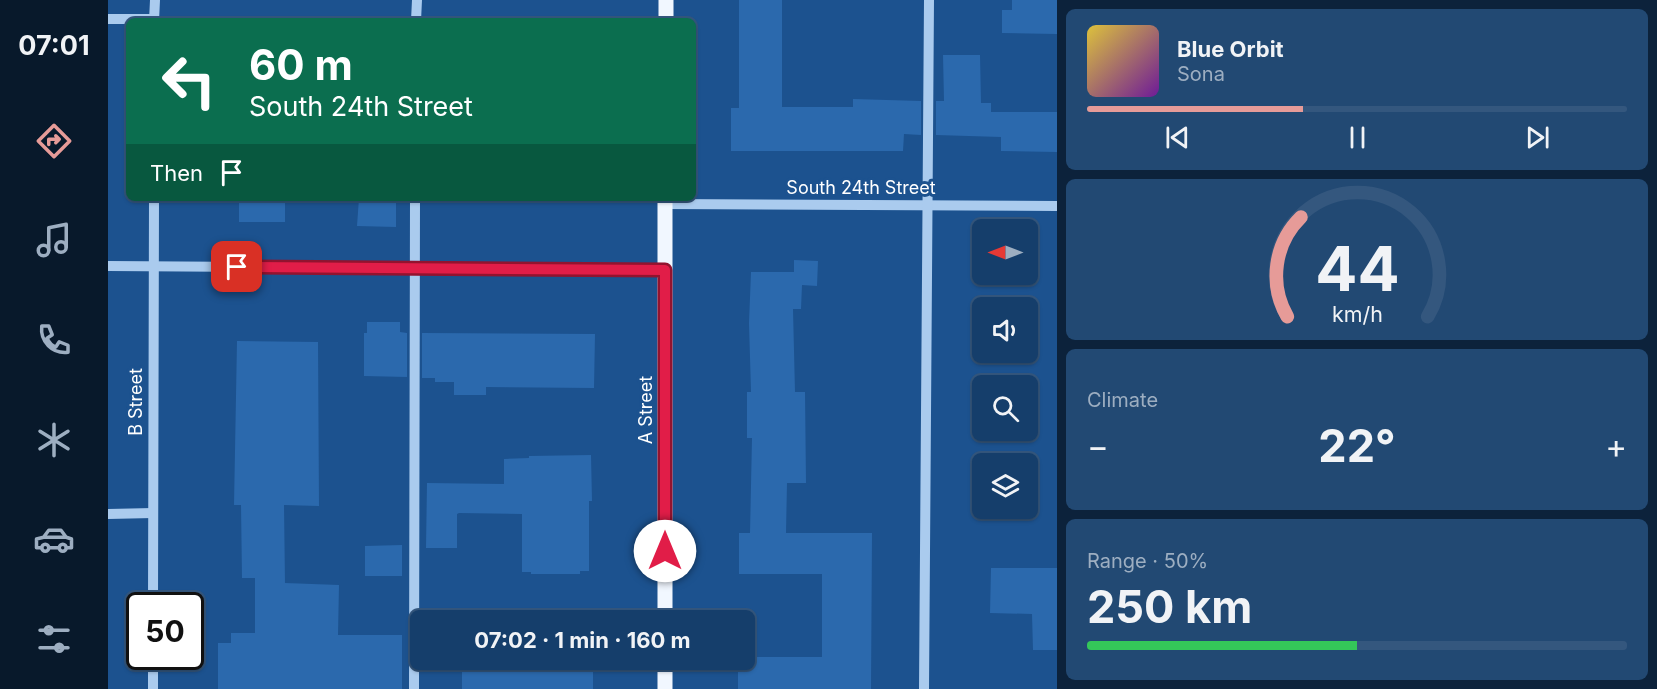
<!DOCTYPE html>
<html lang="en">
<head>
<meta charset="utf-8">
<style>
	body { margin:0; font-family:Inter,sans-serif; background:#224973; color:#f1f3f6; height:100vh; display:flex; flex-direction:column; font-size:22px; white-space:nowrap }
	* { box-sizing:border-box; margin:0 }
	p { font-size:20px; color:#9daec1 }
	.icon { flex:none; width:33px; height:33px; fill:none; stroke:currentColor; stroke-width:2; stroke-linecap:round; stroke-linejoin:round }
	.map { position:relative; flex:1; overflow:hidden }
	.drawer { display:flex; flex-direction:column; gap:9px; padding:9px; background:#0c223b; width:600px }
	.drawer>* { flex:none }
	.hud { position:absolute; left:18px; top:18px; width:570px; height:183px; border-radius:9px; box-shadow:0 2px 4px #0004,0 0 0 2px #34577e; background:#0b6e4f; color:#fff; overflow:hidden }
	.needle { width:39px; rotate:270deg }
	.fabs { position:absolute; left:864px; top:219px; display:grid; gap:12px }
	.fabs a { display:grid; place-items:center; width:66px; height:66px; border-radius:9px; background:#153e6b; box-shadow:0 2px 4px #0004,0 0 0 2px #34577e; font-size:30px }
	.speed { position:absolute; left:18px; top:592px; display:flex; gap:12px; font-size:30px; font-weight:700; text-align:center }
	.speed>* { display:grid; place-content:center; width:78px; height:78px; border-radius:50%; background:#153e6b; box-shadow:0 2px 4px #0004,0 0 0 2px #34577e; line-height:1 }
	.speed .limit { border:3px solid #111; border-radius:9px; background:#fff; color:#111 }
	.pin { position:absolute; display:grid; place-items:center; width:51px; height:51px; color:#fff; margin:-26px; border-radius:12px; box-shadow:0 3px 9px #0006 }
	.me { position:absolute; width:66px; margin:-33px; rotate:0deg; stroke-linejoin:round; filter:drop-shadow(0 0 4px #0008) }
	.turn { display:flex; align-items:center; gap:21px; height:126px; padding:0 24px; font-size:27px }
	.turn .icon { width:78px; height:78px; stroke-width:2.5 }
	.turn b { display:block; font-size:42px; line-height:51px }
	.then { display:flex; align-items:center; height:57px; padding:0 24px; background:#0003; gap:12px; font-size:22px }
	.big { font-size:45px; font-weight:700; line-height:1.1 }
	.drawer .tile { flex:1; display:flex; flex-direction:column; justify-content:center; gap:9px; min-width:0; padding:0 21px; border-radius:9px; background:#224973 }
	.drawer .dial { align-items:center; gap:0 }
	.dial svg { height:156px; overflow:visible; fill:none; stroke:#34577e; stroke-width:7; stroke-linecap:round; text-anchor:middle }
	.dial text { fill:#f1f3f6; stroke:none }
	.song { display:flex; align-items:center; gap:18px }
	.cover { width:72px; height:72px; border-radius:9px; background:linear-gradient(135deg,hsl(50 70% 55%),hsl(280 70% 35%)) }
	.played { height:6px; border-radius:3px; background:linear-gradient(90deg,#e69b98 40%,#34577e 40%) }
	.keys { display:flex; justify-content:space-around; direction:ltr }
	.heat { display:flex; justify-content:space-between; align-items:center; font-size:33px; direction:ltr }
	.charge { height:9px; border-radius:4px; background:linear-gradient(90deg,#34c759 50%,#34577e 0) }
	.trip { position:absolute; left:302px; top:610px; width:345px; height:60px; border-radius:9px; background:#153e6b; box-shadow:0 2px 4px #0004,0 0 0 2px #34577e; font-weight:700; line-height:60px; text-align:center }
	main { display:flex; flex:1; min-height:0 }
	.tab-bar { display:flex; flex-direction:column; width:108px; justify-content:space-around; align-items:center; background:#08192b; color:#9daec1 }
	.tab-bar .icon { width:42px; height:42px }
	.tab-bar .current { color:#e69b98 }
	.tab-bar b { font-size:27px; color:#f1f3f6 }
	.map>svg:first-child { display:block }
	.building { fill:#2b69ad }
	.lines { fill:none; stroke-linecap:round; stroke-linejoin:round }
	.minor { stroke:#aacbee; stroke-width:10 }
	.major { stroke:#f1f7ff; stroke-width:15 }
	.route-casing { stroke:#92132f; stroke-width:15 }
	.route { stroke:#e11d48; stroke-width:10 }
	.labels { text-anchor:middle; stroke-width:6; stroke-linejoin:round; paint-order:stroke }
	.street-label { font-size:18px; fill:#fff; stroke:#1c528f }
</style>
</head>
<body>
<main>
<nav class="tab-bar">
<b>07:01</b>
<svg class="icon current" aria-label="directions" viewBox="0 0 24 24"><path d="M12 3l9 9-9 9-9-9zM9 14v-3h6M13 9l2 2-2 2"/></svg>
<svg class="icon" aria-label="music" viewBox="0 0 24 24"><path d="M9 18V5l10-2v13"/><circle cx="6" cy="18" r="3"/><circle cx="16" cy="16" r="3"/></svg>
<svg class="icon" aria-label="phone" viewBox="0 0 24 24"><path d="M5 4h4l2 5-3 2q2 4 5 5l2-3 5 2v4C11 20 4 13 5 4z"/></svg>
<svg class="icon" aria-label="climate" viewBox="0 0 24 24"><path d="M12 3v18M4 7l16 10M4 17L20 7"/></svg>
<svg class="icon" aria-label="car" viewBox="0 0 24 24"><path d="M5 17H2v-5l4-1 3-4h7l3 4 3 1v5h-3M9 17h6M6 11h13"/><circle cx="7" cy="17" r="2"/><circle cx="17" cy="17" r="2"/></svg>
<svg class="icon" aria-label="filters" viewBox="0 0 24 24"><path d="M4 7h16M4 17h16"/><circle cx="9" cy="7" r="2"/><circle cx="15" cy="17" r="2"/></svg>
</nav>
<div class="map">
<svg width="949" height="689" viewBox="0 0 949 689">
	<rect width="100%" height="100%" fill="#1c528f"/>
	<!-- building -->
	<g class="building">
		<polygon points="631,0 674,0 674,107 745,107 745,99 813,101 813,135 796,134 795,151 623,151 623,108 631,108"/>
		<polygon points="904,0 949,0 949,34 894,33 894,10 904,10"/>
		<polygon points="835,55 872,55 873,103 883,103 883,112 949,112 949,152 893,151 893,137 828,135 828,101 836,101"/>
		<rect x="131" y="198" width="46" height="24"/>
		<polygon points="251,198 288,198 288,227 249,226"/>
		<polygon points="686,260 710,261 709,286 694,285 693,309 685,309 687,392 697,392 698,483 679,483 678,533 764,533 763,689 630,689 630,660 636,660 636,657 714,657 714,574 631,574 631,533 642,533 644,438 639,438 639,392 643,392 641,323 643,272 686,272"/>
		<polygon points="259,322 292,322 292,332 299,333 299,377 256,376 256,333 259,333"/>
		<polygon points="314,333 487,334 486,388 378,387 378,395 346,395 346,382 327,382 327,378 314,378"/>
		<polygon points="129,341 210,342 211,506 176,505 177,583 231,585 230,635 294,635 294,689 110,689 110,643 123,643 123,633 147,633 147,578 134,578 133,505 126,505"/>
		<polygon points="483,455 484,501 481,501 481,571 472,571 472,574 423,574 423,572 414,572 414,514 351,513 349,514 349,548 318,548 319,483 396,484 396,459 421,458 421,456"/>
		<polygon points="294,545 294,576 257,576 257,546"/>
		<polygon points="883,568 949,568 949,650 925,650 924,614 882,613"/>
		<rect x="354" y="660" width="131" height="29"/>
	</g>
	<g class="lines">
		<!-- minor -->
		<g class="minor">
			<polyline points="0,19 46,19"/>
			<polyline points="46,21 47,0"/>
			<polyline points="308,21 309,0"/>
			<polyline points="557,204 949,206"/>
			<polyline points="0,266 557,270"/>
			<polyline points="0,514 45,513"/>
			<polyline points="45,606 46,198"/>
			<polyline points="45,657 45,689"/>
			<polyline points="306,689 307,198"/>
			<polyline points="816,689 821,0"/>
		</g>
		<!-- major -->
		<g class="major">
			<polyline points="558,21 558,0"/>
			<polyline points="557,621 557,198"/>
			<polyline points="557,689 557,660"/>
		</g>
	</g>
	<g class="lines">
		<!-- route casing -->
		<g class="route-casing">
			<polyline id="route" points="129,267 557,270 557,551"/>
		</g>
		<!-- route -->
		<use href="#route" class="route"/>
	</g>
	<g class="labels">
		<!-- street labels -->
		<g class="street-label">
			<text x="753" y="194">South 24th Street</text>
			<text transform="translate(28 402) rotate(-90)" y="6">B Street</text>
			<text transform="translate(538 410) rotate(-90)" y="6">A Street</text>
		</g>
	</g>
</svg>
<div class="fabs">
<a><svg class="needle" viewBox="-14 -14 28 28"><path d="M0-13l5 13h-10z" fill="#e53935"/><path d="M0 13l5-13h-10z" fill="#9daec1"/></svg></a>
<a><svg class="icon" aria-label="sound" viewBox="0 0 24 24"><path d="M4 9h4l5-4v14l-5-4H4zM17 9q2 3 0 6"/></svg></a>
<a><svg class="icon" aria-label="search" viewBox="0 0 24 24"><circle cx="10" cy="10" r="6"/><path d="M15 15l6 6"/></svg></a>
<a><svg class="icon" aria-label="layers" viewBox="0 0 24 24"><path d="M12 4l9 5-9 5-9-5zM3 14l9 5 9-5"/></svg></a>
</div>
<div class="speed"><div class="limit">50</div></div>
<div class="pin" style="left:129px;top:267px;background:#d93025"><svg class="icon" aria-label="arrive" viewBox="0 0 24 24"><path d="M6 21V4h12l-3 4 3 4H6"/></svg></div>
<svg class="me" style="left:557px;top:551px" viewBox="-20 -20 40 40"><circle r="19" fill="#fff"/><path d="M0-13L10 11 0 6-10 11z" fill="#e11d48"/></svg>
<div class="trip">07:02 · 1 min · 160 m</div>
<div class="hud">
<div class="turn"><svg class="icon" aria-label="left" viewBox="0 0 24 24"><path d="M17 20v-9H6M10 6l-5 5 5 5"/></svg><div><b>60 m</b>South 24th Street</div></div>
<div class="then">Then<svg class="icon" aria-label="arrive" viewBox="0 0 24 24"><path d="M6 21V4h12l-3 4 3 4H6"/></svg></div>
</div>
</div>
<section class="drawer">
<div class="tile">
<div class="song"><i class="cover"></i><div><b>Blue Orbit</b><p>Sona</p></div></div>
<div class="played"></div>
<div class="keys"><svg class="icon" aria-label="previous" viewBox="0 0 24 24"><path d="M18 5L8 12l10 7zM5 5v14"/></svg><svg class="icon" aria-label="pause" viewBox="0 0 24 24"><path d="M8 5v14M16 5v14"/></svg><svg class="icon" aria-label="next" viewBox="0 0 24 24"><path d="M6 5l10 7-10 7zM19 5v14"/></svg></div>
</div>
<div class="tile dial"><svg viewBox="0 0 100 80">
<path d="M14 69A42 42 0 1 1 86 69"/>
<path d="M14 69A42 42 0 0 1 21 18" stroke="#e69b98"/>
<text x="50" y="56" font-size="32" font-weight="700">44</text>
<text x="50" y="72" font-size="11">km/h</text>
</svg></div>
<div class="tile"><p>Climate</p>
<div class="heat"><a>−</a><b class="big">22°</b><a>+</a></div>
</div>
<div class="tile"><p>Range · 50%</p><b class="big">250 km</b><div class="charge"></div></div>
</section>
</main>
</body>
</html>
